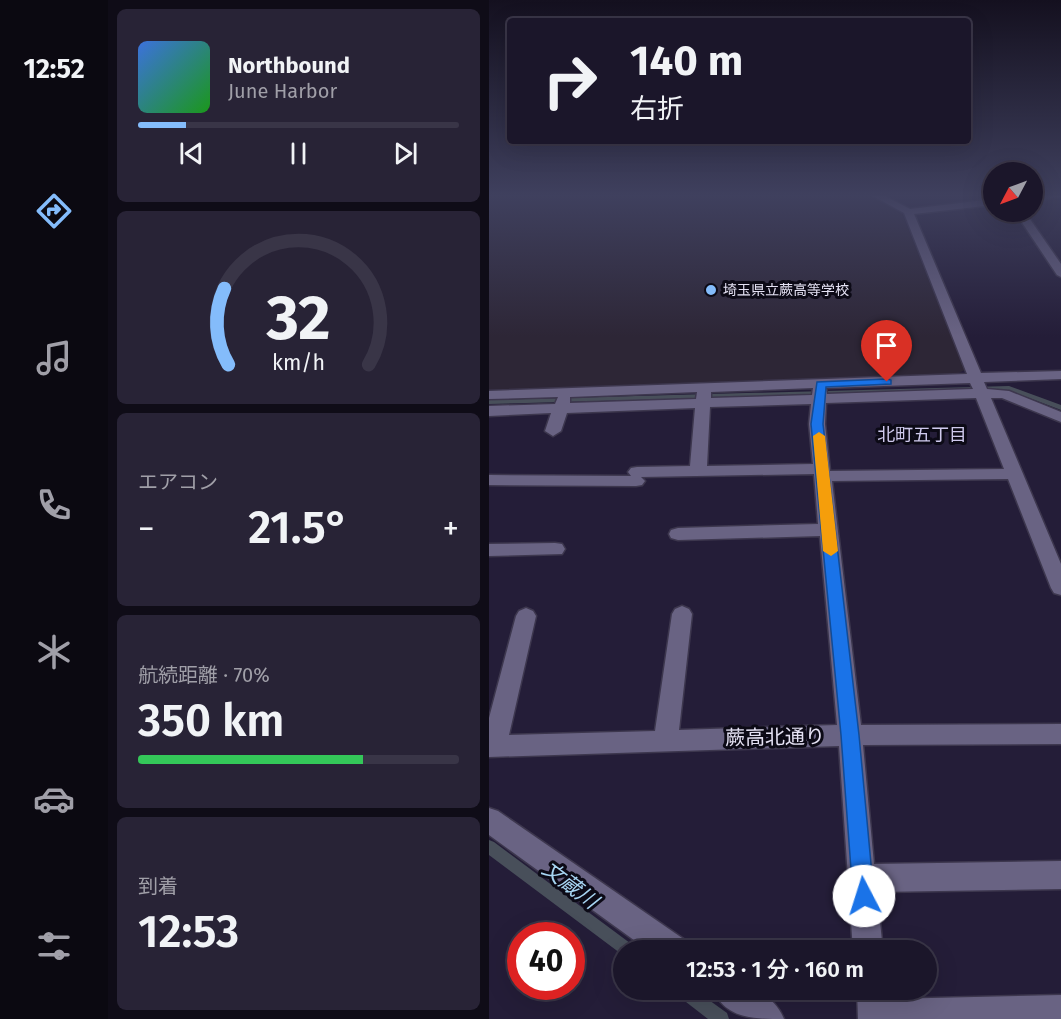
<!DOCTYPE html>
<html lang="ja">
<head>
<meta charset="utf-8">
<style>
	body { margin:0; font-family:"Fira Sans","Noto Sans JP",sans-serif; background:#282336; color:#f1f3f6; height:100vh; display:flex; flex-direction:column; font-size:22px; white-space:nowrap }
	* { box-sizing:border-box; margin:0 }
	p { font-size:20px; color:#a09fa8 }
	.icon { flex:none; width:33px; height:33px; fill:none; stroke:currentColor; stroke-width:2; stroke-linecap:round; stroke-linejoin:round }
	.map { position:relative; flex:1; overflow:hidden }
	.details { display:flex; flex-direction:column; gap:9px; padding:9px; background:#0f0c17; width:381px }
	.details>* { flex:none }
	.guide { position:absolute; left:18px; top:18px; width:464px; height:126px; border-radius:6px; box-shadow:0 6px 24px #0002,0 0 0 2px #393547; background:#1b162a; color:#f1f3f6; overflow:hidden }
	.needle { width:39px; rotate:229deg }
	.buttons { position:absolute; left:494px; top:162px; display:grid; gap:12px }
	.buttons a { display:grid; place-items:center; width:60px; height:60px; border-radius:50%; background:#1b162a; box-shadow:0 6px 24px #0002,0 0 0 2px #393547; font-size:30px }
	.speed { position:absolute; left:18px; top:922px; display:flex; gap:12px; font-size:30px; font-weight:700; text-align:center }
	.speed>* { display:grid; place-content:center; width:78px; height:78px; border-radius:50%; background:#1b162a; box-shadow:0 6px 24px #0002,0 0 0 2px #393547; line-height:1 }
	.speed .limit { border:9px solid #d22; background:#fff; color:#111 }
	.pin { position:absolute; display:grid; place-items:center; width:51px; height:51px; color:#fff; margin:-62px -26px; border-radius:50% 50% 50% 0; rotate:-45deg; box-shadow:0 0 6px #0007 }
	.pin .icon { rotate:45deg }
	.me { position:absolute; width:66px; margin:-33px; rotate:355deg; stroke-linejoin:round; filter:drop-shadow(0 0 4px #0008) }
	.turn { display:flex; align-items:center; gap:21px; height:126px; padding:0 24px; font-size:27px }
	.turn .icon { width:78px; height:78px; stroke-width:2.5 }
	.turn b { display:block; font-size:42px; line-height:51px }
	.big { font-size:45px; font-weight:600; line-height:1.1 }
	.details .tile { flex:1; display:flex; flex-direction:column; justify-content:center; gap:9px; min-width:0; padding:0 21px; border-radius:9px; background:#282336 }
	.details .dial { align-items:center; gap:0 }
	.dial svg { height:156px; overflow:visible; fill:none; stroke:#393547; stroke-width:7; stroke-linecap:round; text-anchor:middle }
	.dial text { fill:#f1f3f6; stroke:none }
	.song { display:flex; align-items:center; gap:18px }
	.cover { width:72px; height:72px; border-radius:9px; background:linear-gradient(135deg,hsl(220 70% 55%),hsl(120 70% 35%)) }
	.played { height:6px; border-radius:3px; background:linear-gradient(90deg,#84bcfb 15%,#393547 15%) }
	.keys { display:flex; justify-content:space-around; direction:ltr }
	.heat { display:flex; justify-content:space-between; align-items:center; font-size:33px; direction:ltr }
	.charge { height:9px; border-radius:4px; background:linear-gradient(90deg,#34c759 70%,#393547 0) }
	.trip { position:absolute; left:124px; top:940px; width:324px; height:60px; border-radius:30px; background:#1b162a; box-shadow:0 6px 24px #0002,0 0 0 2px #393547; font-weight:600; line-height:60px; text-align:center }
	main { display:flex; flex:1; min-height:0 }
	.tabs { display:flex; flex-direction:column; width:108px; justify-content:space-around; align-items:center; background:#0b0911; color:#a09fa8 }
	.tabs .icon { width:42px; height:42px }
	.tabs .active { color:#84bcfb }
	.tabs b { font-size:27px; color:#f1f3f6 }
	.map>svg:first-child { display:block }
	.education { fill:#2d2636 }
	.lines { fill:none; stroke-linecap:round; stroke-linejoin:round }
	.stream { fill:#484f5a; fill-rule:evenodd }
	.minor-casing { stroke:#3d374e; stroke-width:3 }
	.minor { fill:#696383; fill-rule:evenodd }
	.route { fill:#1a73e8; stroke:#114b97; stroke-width:1.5 }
	.slow { fill:#f59e0b }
	.poi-dot { fill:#84bcfb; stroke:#0c0a16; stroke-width:2 }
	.labels { text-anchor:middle; stroke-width:6; stroke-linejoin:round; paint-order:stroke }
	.far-poi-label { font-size:14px; fill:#e5e2f4; stroke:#0c0a16; text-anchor:start }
	.neighbourhood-label { font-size:18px; fill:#cfc9ed; stroke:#0c0a16 }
	.near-street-label { font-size:20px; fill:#e5e2f4; stroke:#0c0a16 }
	.near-water-label { font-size:21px; font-style:italic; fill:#a7d5f2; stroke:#0c0a16 }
</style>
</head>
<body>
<main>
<nav class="tabs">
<b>12:52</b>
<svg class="icon active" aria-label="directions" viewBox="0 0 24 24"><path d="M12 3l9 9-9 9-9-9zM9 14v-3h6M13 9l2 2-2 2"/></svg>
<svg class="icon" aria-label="music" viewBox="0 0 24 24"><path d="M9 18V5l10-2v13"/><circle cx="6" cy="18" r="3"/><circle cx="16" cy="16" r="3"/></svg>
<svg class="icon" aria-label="phone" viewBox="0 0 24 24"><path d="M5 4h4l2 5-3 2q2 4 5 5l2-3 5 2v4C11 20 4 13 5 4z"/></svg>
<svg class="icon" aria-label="climate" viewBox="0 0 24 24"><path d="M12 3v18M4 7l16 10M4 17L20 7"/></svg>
<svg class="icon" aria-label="car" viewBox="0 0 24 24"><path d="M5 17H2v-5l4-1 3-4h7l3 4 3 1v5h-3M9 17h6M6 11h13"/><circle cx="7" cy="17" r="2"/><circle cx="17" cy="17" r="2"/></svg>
<svg class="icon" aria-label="filters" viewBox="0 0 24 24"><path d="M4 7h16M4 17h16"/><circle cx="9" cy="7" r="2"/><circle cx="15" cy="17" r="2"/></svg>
</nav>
<section class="details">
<div class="tile">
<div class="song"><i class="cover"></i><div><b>Northbound</b><p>June Harbor</p></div></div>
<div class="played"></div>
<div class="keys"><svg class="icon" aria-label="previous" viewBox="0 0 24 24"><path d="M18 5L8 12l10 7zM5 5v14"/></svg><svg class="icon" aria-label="pause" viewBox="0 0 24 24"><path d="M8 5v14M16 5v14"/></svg><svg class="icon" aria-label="next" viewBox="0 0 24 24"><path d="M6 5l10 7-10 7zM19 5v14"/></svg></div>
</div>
<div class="tile dial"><svg viewBox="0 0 100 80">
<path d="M14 69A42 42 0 1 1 86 69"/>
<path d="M14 69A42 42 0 0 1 12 30" stroke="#84bcfb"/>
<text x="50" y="56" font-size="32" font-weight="700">32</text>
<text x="50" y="72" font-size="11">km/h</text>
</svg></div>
<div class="tile"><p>エアコン</p>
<div class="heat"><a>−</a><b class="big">21.5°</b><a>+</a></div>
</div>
<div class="tile"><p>航続距離 · 70%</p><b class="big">350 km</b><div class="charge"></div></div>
<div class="tile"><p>到着</p><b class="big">12:53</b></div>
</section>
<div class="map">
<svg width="572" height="1019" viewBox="0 0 572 1019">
	<rect width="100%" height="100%" fill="#241d38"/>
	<!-- education -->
	<polygon class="education" points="0,195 379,195 412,211 476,370 463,376 0,392"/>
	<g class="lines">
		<!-- stream -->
		<g class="stream">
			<polygon points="520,386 572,405 572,410 519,390 0,404 0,400"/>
			<polygon points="0,840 5,842 145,946 147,951 135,951 135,956 0,855"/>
			<polygon points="185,990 206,990 238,1013 240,1019 219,1019 188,995"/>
		</g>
		<!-- minor casing -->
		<g class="minor-casing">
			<g id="minor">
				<path d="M382,195H394L421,209L504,199V205L425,214L492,373L572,371V379L495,382L498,389L520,391L572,412V422L513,398H502L572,564V595L565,593L562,588L519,479L343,481L372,725L572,724V744L374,745L385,864L572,861V889L388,892L394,951H364L350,746L0,757V718L27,616L30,611L37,608L44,611L47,616L20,735L166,731L183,614L186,609L193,606L200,609L203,614L190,730L348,725L331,536L189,540L182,538L180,534L182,530L189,528L329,524L325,474L152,477L156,481L153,485L147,486L0,485V475L142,476L139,472L142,468L148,467L201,466L206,408L78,413L72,431L64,436L56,431L62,413L0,416V406L66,404L69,397L0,399V391L478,374L415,213ZM481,383L484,389L338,394L337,388ZM324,388L323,395L222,398V392ZM208,392L207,399L81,403V397ZM487,398L515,469L341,471L336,424L337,403ZM322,404L320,424L324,464L218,466L221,407Z"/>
				<polygon points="543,195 572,195 572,197 543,201"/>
				<polygon points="526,212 536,212 572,264 572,277 568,275"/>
				<polygon points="66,543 73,544 76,549 73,554 0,556 0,544"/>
				<polygon points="0,808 9,811 196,940 200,951 160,951 0,835"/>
				<path d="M224,990C253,990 281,986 295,1019C265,1019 237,1019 224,990Z"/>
				<polygon points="368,990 398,990 399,999 572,995 572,1019 369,1019"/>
			</g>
		</g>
		<!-- minor -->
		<use href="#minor" class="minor"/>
	</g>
	<!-- sky -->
	<linearGradient id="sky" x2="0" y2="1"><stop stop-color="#14101f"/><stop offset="0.58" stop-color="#3f405e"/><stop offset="1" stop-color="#3f405e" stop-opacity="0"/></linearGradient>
	<rect width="572" height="337" fill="url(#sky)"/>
	<!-- route -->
	<polygon class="route" points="398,379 402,380 402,384 337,387 334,424 370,735 385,896 382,904 375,907 367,904 364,896 352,735 322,424 328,382"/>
	<!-- slow -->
	<polygon class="slow" points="330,432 336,436 349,551 342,556 334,551 324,436"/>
	<!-- markers -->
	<circle class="poi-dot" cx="222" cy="290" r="6"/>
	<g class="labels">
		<!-- far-poi labels -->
		<g class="far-poi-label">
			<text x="234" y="295">埼玉県立蕨高等学校</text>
		</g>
		<!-- neighbourhood labels -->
		<g class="neighbourhood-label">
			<text x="433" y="441">北町五丁目</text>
		</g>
		<!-- near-street labels -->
		<g class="near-street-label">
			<text transform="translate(286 737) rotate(-1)" y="7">蕨高北通り</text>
		</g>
		<!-- near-water labels -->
		<g class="near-water-label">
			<text transform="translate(81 885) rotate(37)" y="7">文蔵川</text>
		</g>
	</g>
</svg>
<div class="buttons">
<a><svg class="needle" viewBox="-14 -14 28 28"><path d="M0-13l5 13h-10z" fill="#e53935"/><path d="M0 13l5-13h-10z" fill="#a09fa8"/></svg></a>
</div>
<div class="speed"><div class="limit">40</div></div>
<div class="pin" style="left:398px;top:382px;background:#d93025"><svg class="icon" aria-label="arrive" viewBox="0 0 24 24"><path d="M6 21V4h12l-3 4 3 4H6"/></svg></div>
<svg class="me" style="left:375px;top:896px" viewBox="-20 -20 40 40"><circle r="19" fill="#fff"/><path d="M0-13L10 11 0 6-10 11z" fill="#1a73e8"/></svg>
<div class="trip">12:53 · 1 分 · 160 m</div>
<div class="guide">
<div class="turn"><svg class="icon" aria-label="right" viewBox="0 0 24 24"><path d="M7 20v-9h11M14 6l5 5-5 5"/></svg><div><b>140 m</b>右折</div></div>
</div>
</div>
</main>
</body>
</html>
